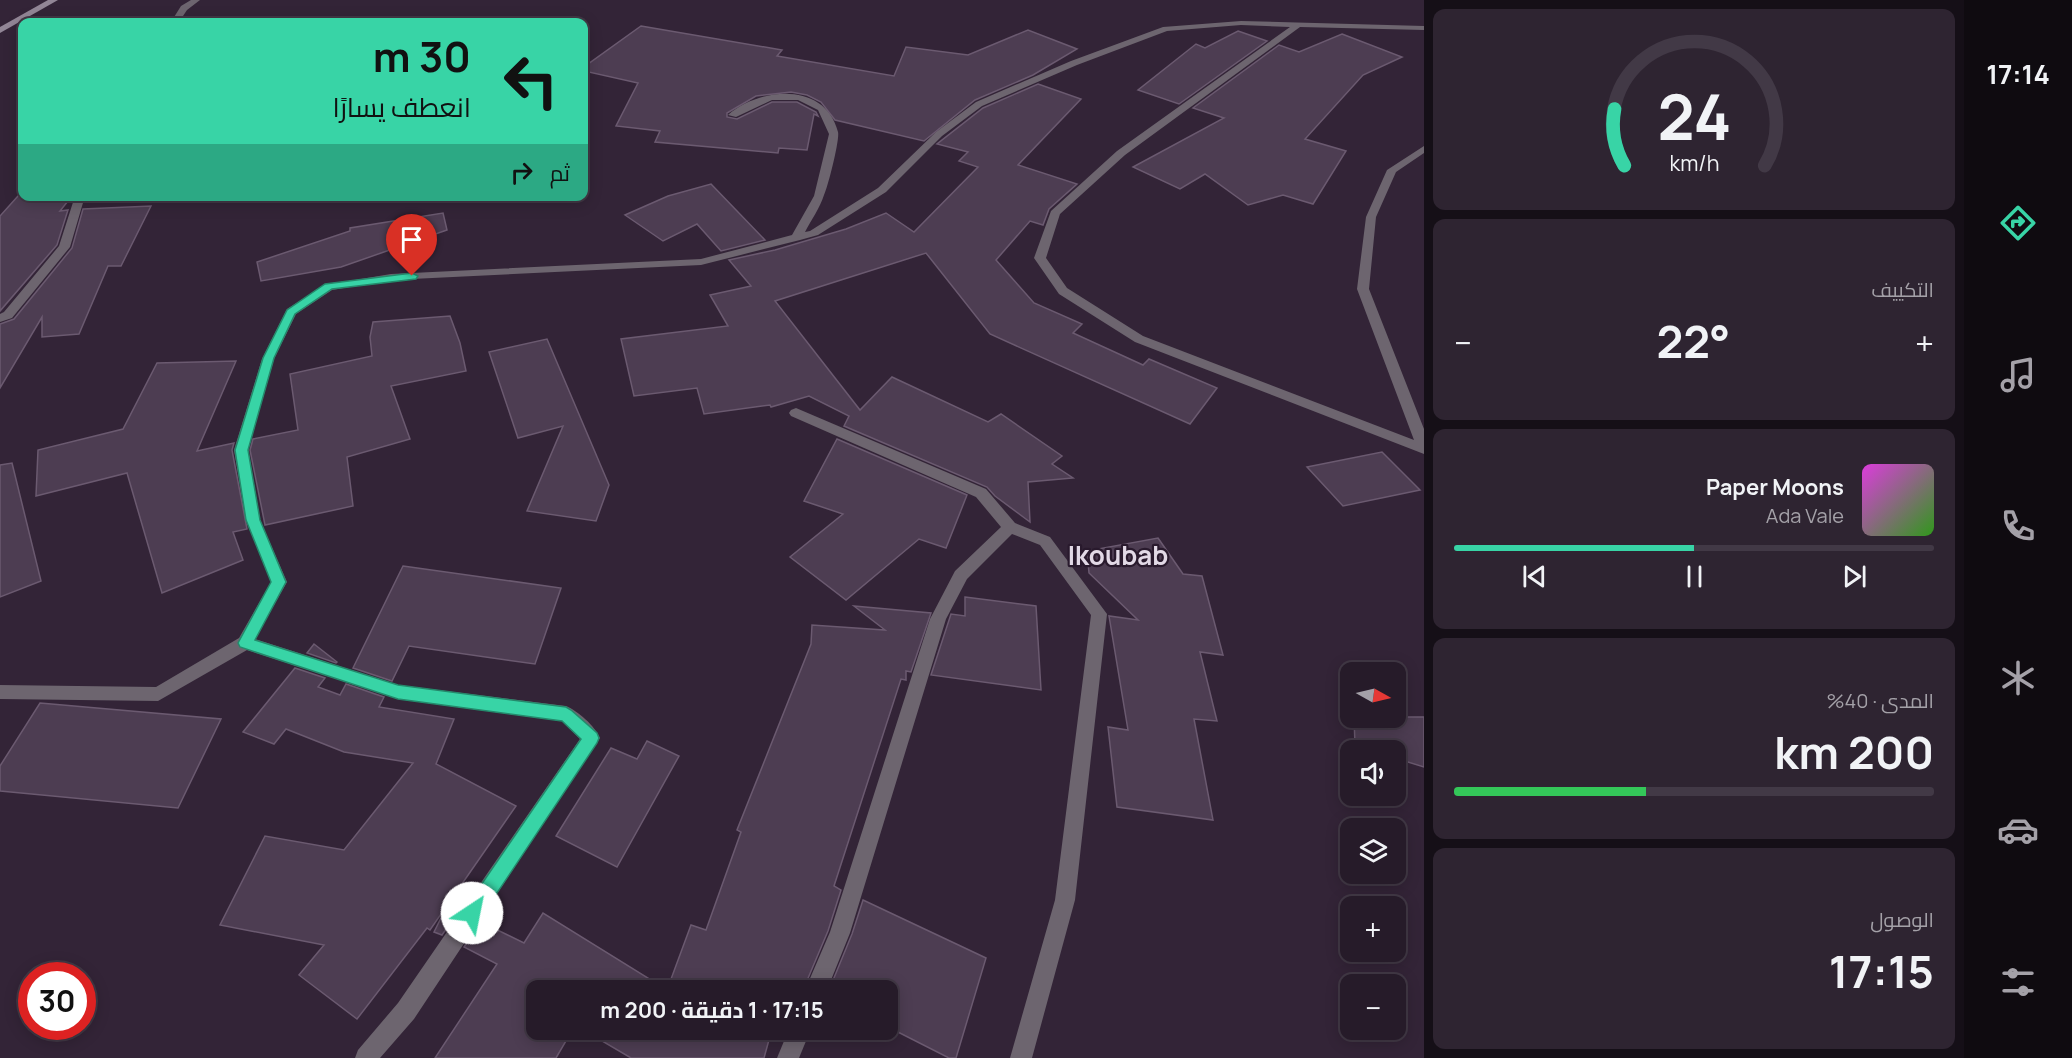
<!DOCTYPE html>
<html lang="ar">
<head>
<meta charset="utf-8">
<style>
	body { margin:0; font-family:Manrope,Cairo,sans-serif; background:#2e2431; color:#f1f3f6; direction:rtl; height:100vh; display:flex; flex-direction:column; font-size:22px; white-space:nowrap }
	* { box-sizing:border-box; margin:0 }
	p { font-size:20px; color:#a4a1a8 }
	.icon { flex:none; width:33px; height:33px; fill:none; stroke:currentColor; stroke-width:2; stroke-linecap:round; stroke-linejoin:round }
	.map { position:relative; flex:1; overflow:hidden; direction:ltr }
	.sheet { display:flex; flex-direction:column; gap:9px; padding:9px; background:#150f17; width:540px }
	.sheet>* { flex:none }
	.banner { position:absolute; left:18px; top:18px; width:570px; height:183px; border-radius:12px; box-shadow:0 3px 15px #0003,0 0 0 2px #423946; direction:rtl; background:#38d4a6; color:#111; overflow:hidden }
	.needle { width:39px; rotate:98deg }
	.buttons { position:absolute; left:1340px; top:662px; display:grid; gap:12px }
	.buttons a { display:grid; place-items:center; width:66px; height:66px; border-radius:12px; background:#261b29; box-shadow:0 3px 15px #0003,0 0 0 2px #423946; font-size:30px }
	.speed { position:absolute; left:18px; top:962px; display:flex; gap:12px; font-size:30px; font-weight:700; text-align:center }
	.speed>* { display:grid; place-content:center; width:78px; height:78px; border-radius:50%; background:#261b29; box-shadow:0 3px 15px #0003,0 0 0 2px #423946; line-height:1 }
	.speed .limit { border:9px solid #d22; background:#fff; color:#111 }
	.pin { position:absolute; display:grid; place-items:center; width:51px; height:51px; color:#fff; margin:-62px -26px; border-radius:50% 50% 50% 0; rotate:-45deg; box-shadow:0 0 6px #0007 }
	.pin .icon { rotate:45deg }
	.me { position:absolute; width:66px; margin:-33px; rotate:34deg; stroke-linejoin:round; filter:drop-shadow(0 0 4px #0008) }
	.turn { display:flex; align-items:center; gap:21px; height:126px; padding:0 18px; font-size:27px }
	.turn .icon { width:78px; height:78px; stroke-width:2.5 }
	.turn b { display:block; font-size:42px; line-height:51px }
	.then { display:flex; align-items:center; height:57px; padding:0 18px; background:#0003; gap:12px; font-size:22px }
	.big { font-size:45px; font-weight:700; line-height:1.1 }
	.sheet .widget { flex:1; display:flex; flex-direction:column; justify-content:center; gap:9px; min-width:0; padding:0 21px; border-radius:12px; background:#2e2431 }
	.sheet .dial { align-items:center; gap:0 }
	.dial svg { height:156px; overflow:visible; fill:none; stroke:#423946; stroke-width:7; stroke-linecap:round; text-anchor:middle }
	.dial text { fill:#f1f3f6; stroke:none }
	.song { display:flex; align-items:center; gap:18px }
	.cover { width:72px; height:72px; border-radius:9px; background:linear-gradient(135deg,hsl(300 70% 55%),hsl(110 70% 35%)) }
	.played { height:6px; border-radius:3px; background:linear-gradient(90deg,#38d4a6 50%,#423946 50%) }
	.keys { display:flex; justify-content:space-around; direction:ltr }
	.heat { display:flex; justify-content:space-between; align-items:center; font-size:33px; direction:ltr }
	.charge { height:9px; border-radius:4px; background:linear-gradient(90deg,#34c759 40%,#423946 0) }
	.trip { position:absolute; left:526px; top:980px; width:372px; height:60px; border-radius:12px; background:#261b29; box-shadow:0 3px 15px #0003,0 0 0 2px #423946; font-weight:700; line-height:60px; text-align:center; direction:rtl }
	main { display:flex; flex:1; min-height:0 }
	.tabs { display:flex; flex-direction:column; width:108px; justify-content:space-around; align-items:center; background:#0f0b10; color:#a4a1a8 }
	.tabs .icon { width:42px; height:42px }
	.tabs .current { color:#38d4a6 }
	.tabs b { font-size:27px; color:#f1f3f6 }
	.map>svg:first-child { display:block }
	.building { fill:#4d3d52; stroke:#6b5a70; stroke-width:1.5 }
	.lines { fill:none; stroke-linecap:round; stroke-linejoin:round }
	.street { fill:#6d656f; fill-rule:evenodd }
	.secondary { fill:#928696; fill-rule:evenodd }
	.route { fill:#38d4a6; stroke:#248a6c; stroke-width:1.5 }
	.labels { text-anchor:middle; stroke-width:4.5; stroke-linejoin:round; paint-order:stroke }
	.district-label { font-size:26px; font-weight:bold; fill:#e2d9e6; stroke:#291a2d }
</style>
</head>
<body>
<main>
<nav class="tabs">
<b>17:14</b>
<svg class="icon current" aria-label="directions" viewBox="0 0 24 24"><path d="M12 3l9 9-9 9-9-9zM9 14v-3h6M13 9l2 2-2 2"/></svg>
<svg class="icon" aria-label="music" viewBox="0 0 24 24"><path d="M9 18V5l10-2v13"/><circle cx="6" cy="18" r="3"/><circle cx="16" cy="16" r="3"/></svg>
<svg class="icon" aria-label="phone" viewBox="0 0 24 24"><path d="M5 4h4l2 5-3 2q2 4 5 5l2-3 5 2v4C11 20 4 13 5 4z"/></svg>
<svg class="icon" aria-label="climate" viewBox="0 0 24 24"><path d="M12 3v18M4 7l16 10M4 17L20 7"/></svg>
<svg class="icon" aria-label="car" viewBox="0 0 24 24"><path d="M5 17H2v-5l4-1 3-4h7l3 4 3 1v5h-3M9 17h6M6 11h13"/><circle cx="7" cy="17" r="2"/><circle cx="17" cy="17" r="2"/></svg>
<svg class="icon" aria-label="filters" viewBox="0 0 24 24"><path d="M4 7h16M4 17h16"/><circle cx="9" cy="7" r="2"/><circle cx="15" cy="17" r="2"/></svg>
</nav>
<section class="sheet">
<div class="widget dial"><svg viewBox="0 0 100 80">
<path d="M14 69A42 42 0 1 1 86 69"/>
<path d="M14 69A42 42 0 0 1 9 40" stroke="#38d4a6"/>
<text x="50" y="56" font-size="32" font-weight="700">24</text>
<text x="50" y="72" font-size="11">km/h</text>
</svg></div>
<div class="widget"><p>التكييف</p>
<div class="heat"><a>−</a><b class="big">22°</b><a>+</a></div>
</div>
<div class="widget">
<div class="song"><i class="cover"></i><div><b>Paper Moons</b><p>Ada Vale</p></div></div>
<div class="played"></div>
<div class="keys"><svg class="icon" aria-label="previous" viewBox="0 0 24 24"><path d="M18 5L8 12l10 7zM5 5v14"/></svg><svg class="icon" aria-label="pause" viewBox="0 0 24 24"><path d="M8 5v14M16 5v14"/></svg><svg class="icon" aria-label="next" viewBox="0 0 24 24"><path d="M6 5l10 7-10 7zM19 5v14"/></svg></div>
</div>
<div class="widget"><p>المدى · 40%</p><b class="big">200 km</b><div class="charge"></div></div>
<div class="widget"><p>الوصول</p><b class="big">17:15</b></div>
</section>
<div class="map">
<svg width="1424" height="1058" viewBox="0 0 1424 1058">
	<rect width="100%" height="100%" fill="#332437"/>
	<!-- building -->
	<g class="building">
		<polygon points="641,26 782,50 777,56 894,76 906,47 968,55 1028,30 1077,49 1033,75 975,100 924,141 835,120 821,102 807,95 791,92 756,96 727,113 727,117 737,119 772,102 797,102 816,112 818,116 814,114 807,150 779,148 778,153 655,142 660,131 616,126 638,83 584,71 584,67"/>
		<polygon points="1238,31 1267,41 1179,104 1138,90 1196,44 1205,48"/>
		<polygon points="1342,34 1402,57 1363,75 1305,139 1346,151 1313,204 1283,195 1248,205 1205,174 1180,189 1133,167 1224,118 1193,108 1279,45 1299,52"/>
		<polygon points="1038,84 1081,99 1018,165 1077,184 1049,209 1043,225 1030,221 996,260 1034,303 1082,324 1073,333 1143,365 1149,359 1217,388 1190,424 990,334 926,253 775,301 860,410 892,377 988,422 1001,414 1062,456 1052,464 1073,478 1028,482 1030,522 995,496 987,487 844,426 849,416 809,396 771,407 770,405 704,414 697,388 634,396 621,339 728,326 710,295 751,286 729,260 775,250 846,229 886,213 914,232 978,167 959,161 968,152 937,144 983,108"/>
		<polygon points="711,184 765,240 721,251 697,224 663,241 625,215 668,196"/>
		<polygon points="18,196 72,196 60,211 68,210 57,245 0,311 0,216"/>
		<polygon points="151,206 121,266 108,266 79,334 42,337 42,317 0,388 0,324 14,319 72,248 83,209"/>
		<polygon points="443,213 447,230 341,267 261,281 257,262 350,231 350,228"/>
		<polygon points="450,316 460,343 466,371 391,386 410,439 347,457 353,506 265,525 250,450 253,439 298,430 290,374 372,356 370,337 373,322"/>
		<polygon points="547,339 609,485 596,521 527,511 563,426 518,438 489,352"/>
		<polygon points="236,361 197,451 234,443 232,450 247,529 233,532 243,560 162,593 127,473 36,496 38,450 123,429 157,363"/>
		<polygon points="837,439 967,495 946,548 919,539 846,600 790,557 843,514 804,501"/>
		<polygon points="1382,452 1420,490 1343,506 1307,467"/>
		<polygon points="12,463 41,581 0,597 0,465"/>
		<polygon points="1158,538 1183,574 1202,576 1223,655 1200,652 1217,721 1194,719 1213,820 1117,807 1108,727 1128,730 1109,616 1138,620 1089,573 1087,551"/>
		<polygon points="403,566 561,588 535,664 409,646 392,681 353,668"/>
		<polygon points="965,597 1036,606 1041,690 931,675 951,614 965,616"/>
		<polygon points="854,606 931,613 911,672 906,671 906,680 901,679 834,886 841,890 828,931 803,990 537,990 537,1029 573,1029 556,1058 435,1058 497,964 464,947 481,922 524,943 543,913 667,990 691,925 706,930 741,832 737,830 811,644 812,625 885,630"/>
		<polygon points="314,644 337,662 336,663 307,653"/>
		<polygon points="295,668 325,678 318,687 340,695 346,684 384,697 379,707 454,719 436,764 516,806 430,930 427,928 357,1019 299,975 324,945 220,925 265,836 344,850 413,763 344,752 286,729 274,744 243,732"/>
		<polygon points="40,703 221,719 178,808 0,791 0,766"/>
		<polygon points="1354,717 1424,717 1424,767 1395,758 1395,750 1372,750 1355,745"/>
		<polygon points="647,741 679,756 617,867 556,836 611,748 637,759"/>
		<polygon points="863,900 986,958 956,1058 949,1058 888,1027 888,990 829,990 852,934"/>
		<polygon points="447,906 458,912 442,935 434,932"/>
		<polygon points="573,1029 772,1029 764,1058 631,1058 587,1032 585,1036"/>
	</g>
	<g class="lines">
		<!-- street -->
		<g class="street">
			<polygon points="191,0 200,0 187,10 179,22 171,22 181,6"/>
			<path d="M1241,21L1424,26V30L1300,27L1125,155L1060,214L1046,258L1067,288L1143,336L1414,440L1357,289L1366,217L1387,170L1424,146V153L1396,172L1376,217L1369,289L1424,429V454L1135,342L1059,294L1034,258L1051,211L1117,151L1290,27L1241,25L1167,31L1077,65L982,106L942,136L886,192L818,235L800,240L701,265L391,280L332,290L296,314L274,359L248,450L260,520L287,582L255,639L398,685L566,706C578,711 595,726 600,738L414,1019L380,1058H355L358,1050L398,1003L580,739L562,721L398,699L247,650L158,701L0,699V685L156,687L239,638L271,582L246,520L234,450L262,359L287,309L325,285L391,274L701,259L792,235L814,196L829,134L818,110L798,100H772L736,117L728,115C760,87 825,81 838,132C840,139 828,187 824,195C820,208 811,220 805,232L810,231L878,188L936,132L976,102L1071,61L1163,27Z"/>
			<polygon points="75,196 85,196 70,247 12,318 0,322 0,314 4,312 59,246"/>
			<polygon points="796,408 986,489 1015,523 1050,537 1107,614 1075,900 1032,1058 1010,1058 1055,900 1091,615 1040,545 1012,534 967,579 946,619 850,933 827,990 805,990 830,932 930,619 955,571 1001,527 976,497 791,416 789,413 791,410"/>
			<polygon points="789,1029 811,1029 799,1058 777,1058"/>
		</g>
		<!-- secondary -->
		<polygon class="secondary" points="48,0 58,0 0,33 0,27"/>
	</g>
	<!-- route -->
	<polygon class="route" points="412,273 418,276 416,279 332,289 295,314 274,358 248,450 260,520 286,582 255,640 398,685 566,707 571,710 597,733 599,738 597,743 479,920 472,923 466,920 463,913 466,907 581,739 562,721 398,699 240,647 238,643 271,582 246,520 235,450 263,358 287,310 325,284"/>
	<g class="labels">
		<!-- district labels -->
		<g class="district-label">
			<text x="1118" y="565">Ikoubab</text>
		</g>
	</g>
</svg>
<div class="buttons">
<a><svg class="needle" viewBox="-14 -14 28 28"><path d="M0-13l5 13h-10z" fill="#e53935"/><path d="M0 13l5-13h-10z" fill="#a4a1a8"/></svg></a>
<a><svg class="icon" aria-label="sound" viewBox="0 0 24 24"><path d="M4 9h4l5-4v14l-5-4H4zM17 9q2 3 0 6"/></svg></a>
<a><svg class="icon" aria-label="layers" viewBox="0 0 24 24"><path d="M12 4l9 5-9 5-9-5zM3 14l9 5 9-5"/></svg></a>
<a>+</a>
<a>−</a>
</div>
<div class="speed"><div class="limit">30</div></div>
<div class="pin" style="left:412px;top:276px;background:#d93025"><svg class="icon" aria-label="arrive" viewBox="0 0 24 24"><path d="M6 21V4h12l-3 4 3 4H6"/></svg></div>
<svg class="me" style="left:472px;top:913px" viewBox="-20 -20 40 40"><circle r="19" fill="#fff"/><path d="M0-13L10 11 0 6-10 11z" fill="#38d4a6"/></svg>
<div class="trip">17:15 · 1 دقيقة · 200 m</div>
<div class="banner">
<div class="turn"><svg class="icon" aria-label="left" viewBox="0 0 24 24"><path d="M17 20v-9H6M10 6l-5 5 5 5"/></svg><div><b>30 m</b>انعطف يسارًا</div></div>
<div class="then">ثم<svg class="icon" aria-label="right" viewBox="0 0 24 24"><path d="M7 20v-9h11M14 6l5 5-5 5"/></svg></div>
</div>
</div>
</main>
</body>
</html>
